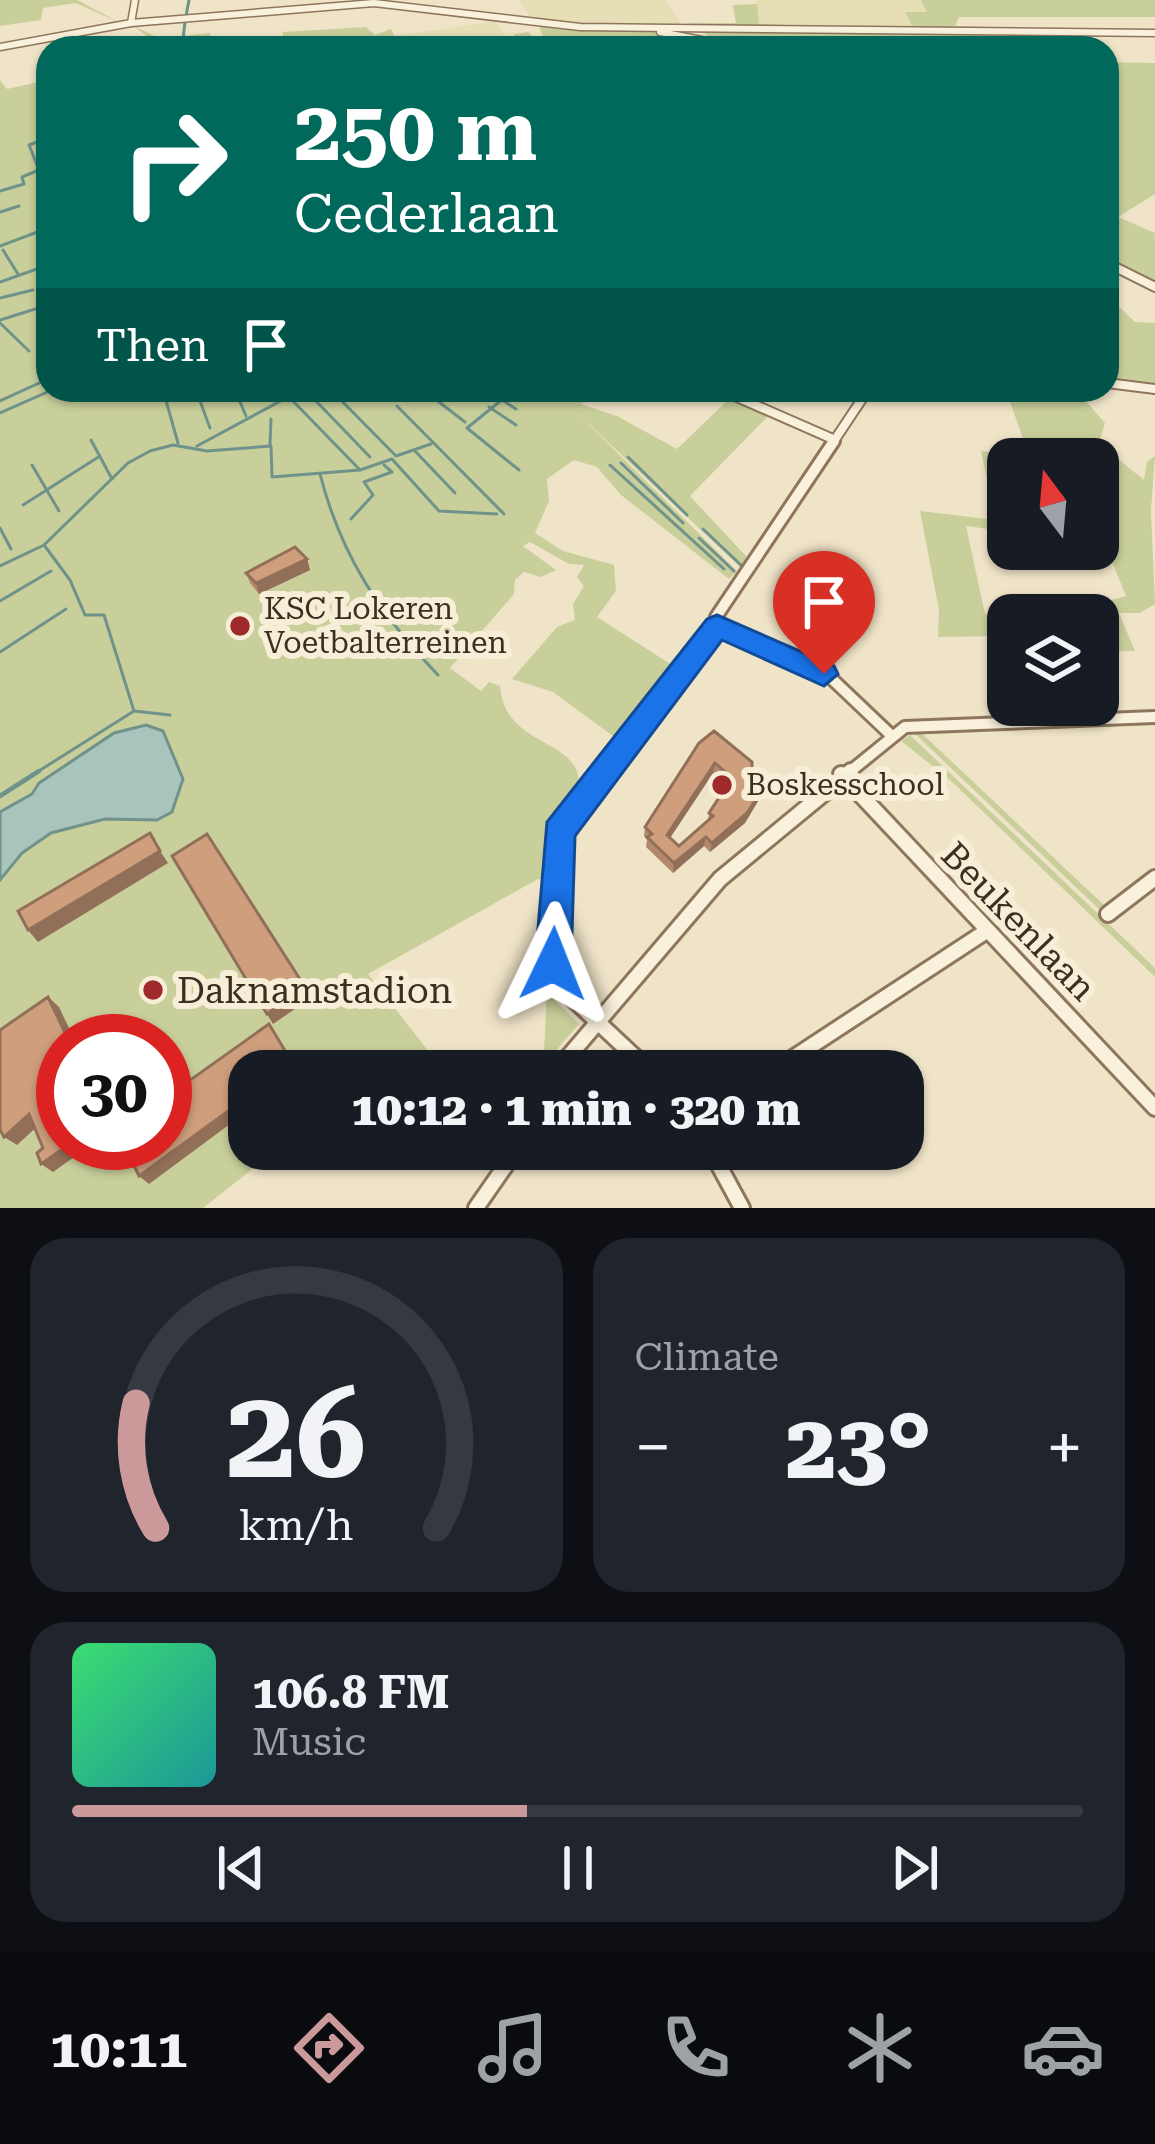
<!DOCTYPE html>
<html lang="en">
<head>
<meta charset="utf-8">
<style>
	body { margin:0; font-family:"Roboto Serif",serif; background:#20242c; color:#f1f3f6; height:100vh; display:flex; flex-direction:column; font-size:45px; white-space:nowrap }
	* { box-sizing:border-box; margin:0 }
	p { font-size:39px; color:#9ea1a6 }
	.icon { flex:none; width:66px; height:66px; fill:none; stroke:currentColor; stroke-width:2; stroke-linecap:round; stroke-linejoin:round }
	.map { position:relative; height:1208px; overflow:hidden }
	.sheet { display:flex; flex-direction:column; gap:30px; padding:30px; background:#0d0f14; flex:1 }
	.sheet>* { flex:none }
	.guide { position:absolute; left:36px; top:36px; width:1083px; height:366px; border-radius:36px; box-shadow:0 3px 9px #0004; background:#00695c; color:#fff; overflow:hidden }
	.needle { width:78px; rotate:344deg }
	.controls { position:absolute; left:987px; top:438px; display:grid; gap:24px }
	.controls a { display:grid; place-items:center; width:132px; height:132px; border-radius:24px; background:#171b24; box-shadow:0 3px 9px #0004; font-size:60px }
	.speed { position:absolute; left:36px; top:1014px; display:flex; gap:24px; font-size:60px; font-weight:700; text-align:center }
	.speed>* { display:grid; place-content:center; width:156px; height:156px; border-radius:50%; background:#171b24; box-shadow:0 3px 9px #0004; line-height:1 }
	.speed .limit { border:18px solid #d22; background:#fff; color:#111 }
	.pin { position:absolute; display:grid; place-items:center; width:102px; height:102px; color:#fff; margin:-123px -51px; border-radius:50% 50% 50% 0; rotate:-45deg; box-shadow:0 0 12px #0007 }
	.pin .icon { rotate:45deg }
	.me { position:absolute; width:132px; margin:-66px; rotate:2deg; stroke-linejoin:round; filter:drop-shadow(0 0 9px #0008) }
	.turn { display:flex; align-items:center; gap:42px; height:252px; padding:0 60px; font-size:54px }
	.turn .icon { width:156px; height:156px; stroke-width:2.5 }
	.turn b { display:block; font-size:84px; line-height:102px }
	.then { display:flex; align-items:center; height:114px; padding:0 60px; background:#0003; gap:24px; font-size:45px }
	.big { font-size:90px; font-weight:800; line-height:1.1 }
	.sheet .tile { flex:1; display:flex; flex-direction:column; justify-content:center; gap:18px; min-width:0; padding:0 42px; border-radius:36px; background:#20242c }
	.sheet .dial { align-items:center; gap:0 }
	.dial svg { height:312px; overflow:visible; fill:none; stroke:#363941; stroke-width:7; stroke-linecap:round; text-anchor:middle }
	.dial text { fill:#f1f3f6; stroke:none }
	.song { display:flex; align-items:center; gap:36px }
	.cover { width:144px; height:144px; border-radius:18px; background:linear-gradient(135deg,hsl(140 70% 55%),hsl(180 70% 35%)) }
	.played { height:12px; border-radius:6px; background:linear-gradient(90deg,#cc999b 45%,#363941 45%) }
	.keys { display:flex; justify-content:space-around; direction:ltr }
	.heat { display:flex; justify-content:space-between; align-items:center; font-size:66px; direction:ltr }
	.sheet .tiles { flex:1; display:grid; gap:30px; grid-template-columns:1fr 1fr }
	.tile:last-child { grid-column:span 2 }
	.trip { position:absolute; left:228px; top:1050px; width:696px; height:120px; border-radius:36px; background:#171b24; box-shadow:0 3px 9px #0004; font-weight:800; line-height:120px; text-align:center }
	.menu { display:flex; height:192px; justify-content:space-around; align-items:center; background:#090b0e; color:#9ea1a6 }
	.menu .icon { width:84px; height:84px }
	.menu .active { color:#cc999b }
	.menu b { font-size:54px; color:#f1f3f6 }
	.map>svg:first-child { display:block }
	.farmland { fill:#e6deb5 }
	.green { fill:#c9cf9b; fill-rule:evenodd }
	.water { fill:#a9c4bc; stroke:#6f938a; stroke-width:3 }
	.lines { fill:none; stroke-linecap:round; stroke-linejoin:round }
	.stream-far1 { stroke:#6f938a; stroke-width:3 }
	.stream { stroke:#6f938a; stroke-width:4.5 }
	.minor-far3-casing { stroke:#8d765c; stroke-width:9 }
	.minor-far2-casing { stroke:#8d765c; stroke-width:12 }
	.minor-far1-casing { stroke:#8d765c; stroke-width:16 }
	.minor-casing { stroke:#8d765c; stroke-width:20 }
	.minor-far3 { stroke:#faf1dc; stroke-width:6 }
	.minor-far2 { stroke:#faf1dc; stroke-width:8 }
	.minor-far1 { stroke:#faf1dc; stroke-width:10 }
	.minor { stroke:#faf1dc; stroke-width:14 }
	.wall { fill:#b2896c; fill-rule:evenodd }
	.shaded-wall { fill:#916f58 }
	.building { fill:#cf9f7d; stroke:#916f58; stroke-width:3; fill-rule:evenodd }
	.route { fill:#1a73e8; stroke:#114b97; stroke-width:3 }
	.poi-dot { fill:#9e2a2b; stroke:#f7eed8; stroke-width:4.5 }
	.labels { text-anchor:middle; stroke-width:12; stroke-linejoin:round; paint-order:stroke }
	.poi-label { font-size:30px; fill:#3d2e20; stroke:#f7eed8; text-anchor:start }
	.near-street-label { font-size:36px; fill:#3d2e20; stroke:#f7eed8 }
	.near-poi-label { font-size:36px; fill:#3d2e20; stroke:#f7eed8; text-anchor:start }
</style>
</head>
<body>
<div class="map">
<svg width="1155" height="1208" viewBox="0 0 1155 1208">
	<rect width="100%" height="100%" fill="#f0e4c8"/>
	<!-- farmland -->
	<g class="farmland">
		<polygon points="519,0 665,0 681,24 607,27 533,21"/>
		<polygon points="756,0 921,0 928,12 905,12 913,27 759,24"/>
		<polygon points="496,21 508,39 492,48 400,48 395,36"/>
	</g>
	<!-- green -->
	<g class="green">
		<polygon points="0,0 77,0 120,23 76,3 43,8 41,20 0,26"/>
		<polygon points="921,0 1155,0 1155,17 959,17 955,26 983,27 986,34 959,48 727,48 689,23 736,23 733,5 757,4 759,24 914,30 905,12 927,12"/>
		<polygon points="132,25 177,47 182,36 210,33 211,39 283,37 283,32 366,27 375,35 391,29 400,48 163,48"/>
		<polygon points="539,26 642,29 716,48 492,48 516,39 514,34 529,32 535,42 545,42"/>
		<polygon points="1107,62 1155,63 1155,194 1118,217 1155,233 1155,283 1107,258 1107,85 1120,83"/>
		<path d="M0,80L7,89L48,80V390H600L581,404L617,416L677,449L730,398L770,414L690,496L747,557L740,567L576,412L737,571L729,579L621,495L597,467L574,460L547,479L549,501L535,533L563,551L614,565L616,591L597,617L672,665L617,739L553,692L512,679L557,627L575,620L573,604L584,586L577,577L584,565L569,564L530,542L523,546L556,570L541,577L524,572L515,580L514,594L450,668L481,691L489,682L500,686C505,748 577,737 579,782C580,801 561,815 555,833C549,846 549,865 547,880L538,879L368,974L444,1071H407L401,1063L392,1071H249V1149H278L203,1208H0V880L22,853L51,833L104,819L165,816C198,789 172,747 146,725C104,730 74,762 39,783L33,795L0,812ZM63,1041H165V1143H63Z"/>
		<polygon points="1107,283 1121,291 1107,295 1135,322 1155,323 1155,384 1107,379"/>
		<polygon points="1006,390 1076,390 1105,423 1099,443 1144,480 1147,462 1155,456 1151,511 1155,604 1140,613 1119,613 1135,651 1098,651 1098,641 1115,641 1098,604 1126,596 1098,527 1098,459 1008,459 1008,518 999,518 1003,531 966,526 985,614 1008,621 1008,642 1005,636 938,637 939,610 920,511 996,520 981,451 1029,456"/>
		<polygon points="915,727 1105,906 1103,913 910,729"/>
		<polygon points="910,735 1155,968 1155,977 949,779 901,741"/>
		<polygon points="547,992 579,1024 538,1071 544,1052"/>
	</g>
	<!-- water -->
	<polygon class="water" points="146,725 163,731 183,779 172,812 157,820 105,819 51,833 22,853 0,880 0,812 32,794 39,783 114,733"/>
	<g class="lines">
		<!-- stream-far1 -->
		<g class="stream-far1">
			<polyline points="186,16 189,0"/>
			<polyline points="182,48 185,22"/>
			<polyline points="0,191 24,184 22,177 39,170 29,145 48,138"/>
			<polyline points="42,201 48,207"/>
			<polyline points="0,212 19,206"/>
			<polyline points="0,246 48,228"/>
			<polyline points="3,250 18,274"/>
			<polyline points="0,282 48,265"/>
			<polyline points="0,298 33,290"/>
			<polyline points="0,320 48,305"/>
			<polyline points="0,323 29,351"/>
			<polyline points="163,390 178,443"/>
			<polyline points="196,390 210,428"/>
			<polyline points="235,390 246,416"/>
			<polyline points="331,390 396,456 431,444"/>
			<polyline points="380,390 390,400"/>
			<polyline points="485,390 498,400"/>
			<polyline points="426,392 465,422"/>
			<polyline points="306,394 293,401 360,470"/>
			<polyline points="509,394 467,428 519,470"/>
			<polyline points="315,400 370,457"/>
			<polyline points="502,400 516,409"/>
			<polyline points="0,401 48,379"/>
			<polyline points="397,406 504,514"/>
			<polyline points="489,407 516,425"/>
			<polyline points="0,413 52,390"/>
			<polyline points="91,440 112,479"/>
			<polyline points="270,445 271,419"/>
			<polyline points="197,446 301,390"/>
			<polyline points="415,451 455,493"/>
			<polyline points="628,457 687,515"/>
			<polyline points="621,463 683,523"/>
			<polyline points="32,465 59,511"/>
			<polyline points="610,465 724,569"/>
			<path d="M320,474C341,556 380,614 438,675"/>
			<polyline points="23,505 100,456"/>
			<polyline points="351,519 373,495 364,482 392,472 384,465"/>
			<polyline points="0,528 11,549"/>
			<polyline points="703,529 742,566"/>
			<polyline points="699,538 734,571"/>
			<polyline points="0,566 42,546"/>
			<polyline points="0,601 51,571"/>
			<polyline points="0,652 66,609"/>
			<polyline points="170,715 134,711 104,615 85,615 70,580 44,545 128,463 150,451 173,445 207,451 271,446 272,477 360,470 392,459 439,511 497,514"/>
			<polyline points="34,774 134,711"/>
		</g>
		<!-- stream -->
		<polyline class="stream" points="0,796 39,771"/>
		<!-- minor-far3 casing -->
		<g class="minor-far3-casing">
			<g id="minor-far3">
				<polyline points="131,23 135,0"/>
				<polyline points="660,32 707,41"/>
				<polyline points="0,47 131,23 374,3 580,27 1155,33"/>
			</g>
		</g>
		<!-- minor-far2 casing -->
		<g class="minor-far2-casing">
			<g id="minor-far2">
				<polyline points="1107,263 1155,287"/>
				<polyline points="1107,383 1155,389"/>
				<polyline points="721,390 835,440"/>
				<polyline points="832,444 868,390"/>
			</g>
		</g>
		<!-- minor-far1 casing -->
		<g class="minor-far1-casing">
			<g id="minor-far1">
				<polyline points="717,626 831,678 891,735"/>
				<polyline points="603,774 717,626 716,617 834,441"/>
				<polyline points="847,774 905,727 1155,717"/>
			</g>
		</g>
		<!-- minor casing -->
		<g class="minor-casing">
			<g id="minor">
				<polyline points="606,771 559,832 556,983 650,1071"/>
				<polyline points="841,774 1155,1108"/>
				<polyline points="1108,914 1155,878"/>
				<polyline points="556,1071 720,879 851,771"/>
				<polyline points="773,1071 985,932"/>
				<polyline points="710,1149 742,1208"/>
				<polyline points="476,1208 517,1149"/>
			</g>
		</g>
		<!-- minor-far3 -->
		<use href="#minor-far3" class="minor-far3"/>
		<!-- minor-far2 -->
		<use href="#minor-far2" class="minor-far2"/>
		<!-- minor-far1 -->
		<use href="#minor-far1" class="minor-far1"/>
		<!-- minor -->
		<use href="#minor" class="minor"/>
	</g>
	<!-- wall -->
	<g class="wall">
		<polygon points="307,559 310,570 259,594 250,583 246,573"/>
		<path d="M699,743L752,781L764,787L761,796L745,823L710,852L704,846L673,873L646,847L647,840L644,836L645,827ZM713,773L728,785L709,813L708,821L679,846L670,838Z"/>
	</g>
	<!-- shaded-wall -->
	<g class="shaded-wall">
		<polygon points="307,559 310,570 259,594 256,583"/>
		<polygon points="715,763 713,773 666,844 667,835"/>
		<polygon points="764,787 761,796 745,823 710,852 712,843"/>
		<polygon points="706,837 704,846 673,873 674,863"/>
		<polygon points="160,851 168,863 38,942 28,930"/>
		<polygon points="305,987 311,998 273,1024 267,1014"/>
		<polygon points="48,997 59,1007 75,1041 69,1041"/>
		<polygon points="249,1096 249,1110 149,1184 139,1176"/>
		<polygon points="29,1114 41,1123 17,1145 4,1137"/>
		<polygon points="71,1143 94,1143 53,1172 41,1164"/>
		<polygon points="110,1143 125,1143 116,1158 106,1150"/>
	</g>
	<!-- building -->
	<g class="building">
		<polygon points="295,547 307,559 256,583 246,573"/>
		<path d="M714,731L752,762V781L764,787L747,813L712,843L706,837L674,863L647,837L652,834L645,827L699,743ZM715,763L732,778L709,813L713,816L679,846L667,835Z"/>
		<polygon points="150,833 160,851 28,930 18,911"/>
		<polygon points="207,834 305,987 267,1014 172,856"/>
		<polygon points="48,997 69,1041 63,1041 63,1143 71,1143 41,1164 37,1153 43,1148 29,1114 4,1137 0,1130 0,1030"/>
		<polygon points="269,1024 293,1064 283,1071 249,1071 249,1096 139,1176 123,1143 165,1143 165,1098"/>
		<polygon points="92,1143 110,1143 106,1150"/>
	</g>
	<!-- route -->
	<polygon class="route" points="717,615 834,666 838,674 824,686 722,640 575,836 571,964 565,976 553,981 540,976 535,964 547,822 707,619"/>
	<!-- markers -->
	<g class="poi-dot">
		<circle cx="240" cy="626" r="12"/>
		<circle cx="722" cy="785" r="12"/>
		<circle cx="153" cy="990" r="12"/>
	</g>
	<g class="labels">
		<!-- poi labels -->
		<g class="poi-label">
			<text x="264" y="619">KSC Lokeren<tspan x="264" dy="34">Voetbalterreinen</tspan></text>
			<text x="746" y="795">Boskesschool</text>
		</g>
		<!-- near-street labels -->
		<g class="near-street-label">
			<text transform="translate(1019 921) rotate(46)" y="13">Beukenlaan</text>
		</g>
		<!-- near-poi labels -->
		<g class="near-poi-label">
			<text x="177" y="1003">Daknamstadion</text>
		</g>
	</g>
</svg>
<div class="controls">
<a><svg class="needle" viewBox="-14 -14 28 28"><path d="M0-13l5 13h-10z" fill="#e53935"/><path d="M0 13l5-13h-10z" fill="#9ea1a6"/></svg></a>
<a><svg class="icon" aria-label="layers" viewBox="0 0 24 24"><path d="M12 4l9 5-9 5-9-5zM3 14l9 5 9-5"/></svg></a>
</div>
<div class="speed"><div class="limit">30</div></div>
<div class="pin" style="left:824px;top:674px;background:#d93025"><svg class="icon" aria-label="arrive" viewBox="0 0 24 24"><path d="M6 21V4h12l-3 4 3 4H6"/></svg></div>
<svg class="me" style="left:553px;top:964px" viewBox="-20 -20 40 40"><path d="M0-17L14 15 0 8-14 15z" fill="#1a73e8" stroke="#fff" stroke-width="4"/></svg>
<div class="trip">10:12 · 1 min · 320 m</div>
<div class="guide">
<div class="turn"><svg class="icon" aria-label="right" viewBox="0 0 24 24"><path d="M7 20v-9h11M14 6l5 5-5 5"/></svg><div><b>250 m</b>Cederlaan</div></div>
<div class="then">Then<svg class="icon" aria-label="arrive" viewBox="0 0 24 24"><path d="M6 21V4h12l-3 4 3 4H6"/></svg></div>
</div>
</div>
<section class="sheet">
<div class="tiles">
<div class="tile dial"><svg viewBox="0 0 100 80">
<path d="M14 69A42 42 0 1 1 86 69"/>
<path d="M14 69A42 42 0 0 1 9 37" stroke="#cc999b"/>
<text x="50" y="56" font-size="32" font-weight="700">26</text>
<text x="50" y="72" font-size="11">km/h</text>
</svg></div>
<div class="tile"><p>Climate</p>
<div class="heat"><a>−</a><b class="big">23°</b><a>+</a></div>
</div>
<div class="tile">
<div class="song"><i class="cover"></i><div><b>106.8 FM</b><p>Music</p></div></div>
<div class="played"></div>
<div class="keys"><svg class="icon" aria-label="previous" viewBox="0 0 24 24"><path d="M18 5L8 12l10 7zM5 5v14"/></svg><svg class="icon" aria-label="pause" viewBox="0 0 24 24"><path d="M8 5v14M16 5v14"/></svg><svg class="icon" aria-label="next" viewBox="0 0 24 24"><path d="M6 5l10 7-10 7zM19 5v14"/></svg></div>
</div>
</div>
</section>
<nav class="menu">
<b>10:11</b>
<svg class="icon active" aria-label="directions" viewBox="0 0 24 24"><path d="M12 3l9 9-9 9-9-9zM9 14v-3h6M13 9l2 2-2 2"/></svg>
<svg class="icon" aria-label="music" viewBox="0 0 24 24"><path d="M9 18V5l10-2v13"/><circle cx="6" cy="18" r="3"/><circle cx="16" cy="16" r="3"/></svg>
<svg class="icon" aria-label="phone" viewBox="0 0 24 24"><path d="M5 4h4l2 5-3 2q2 4 5 5l2-3 5 2v4C11 20 4 13 5 4z"/></svg>
<svg class="icon" aria-label="climate" viewBox="0 0 24 24"><path d="M12 3v18M4 7l16 10M4 17L20 7"/></svg>
<svg class="icon" aria-label="car" viewBox="0 0 24 24"><path d="M5 17H2v-5l4-1 3-4h7l3 4 3 1v5h-3M9 17h6M6 11h13"/><circle cx="7" cy="17" r="2"/><circle cx="17" cy="17" r="2"/></svg>
</nav>
</body>
</html>
